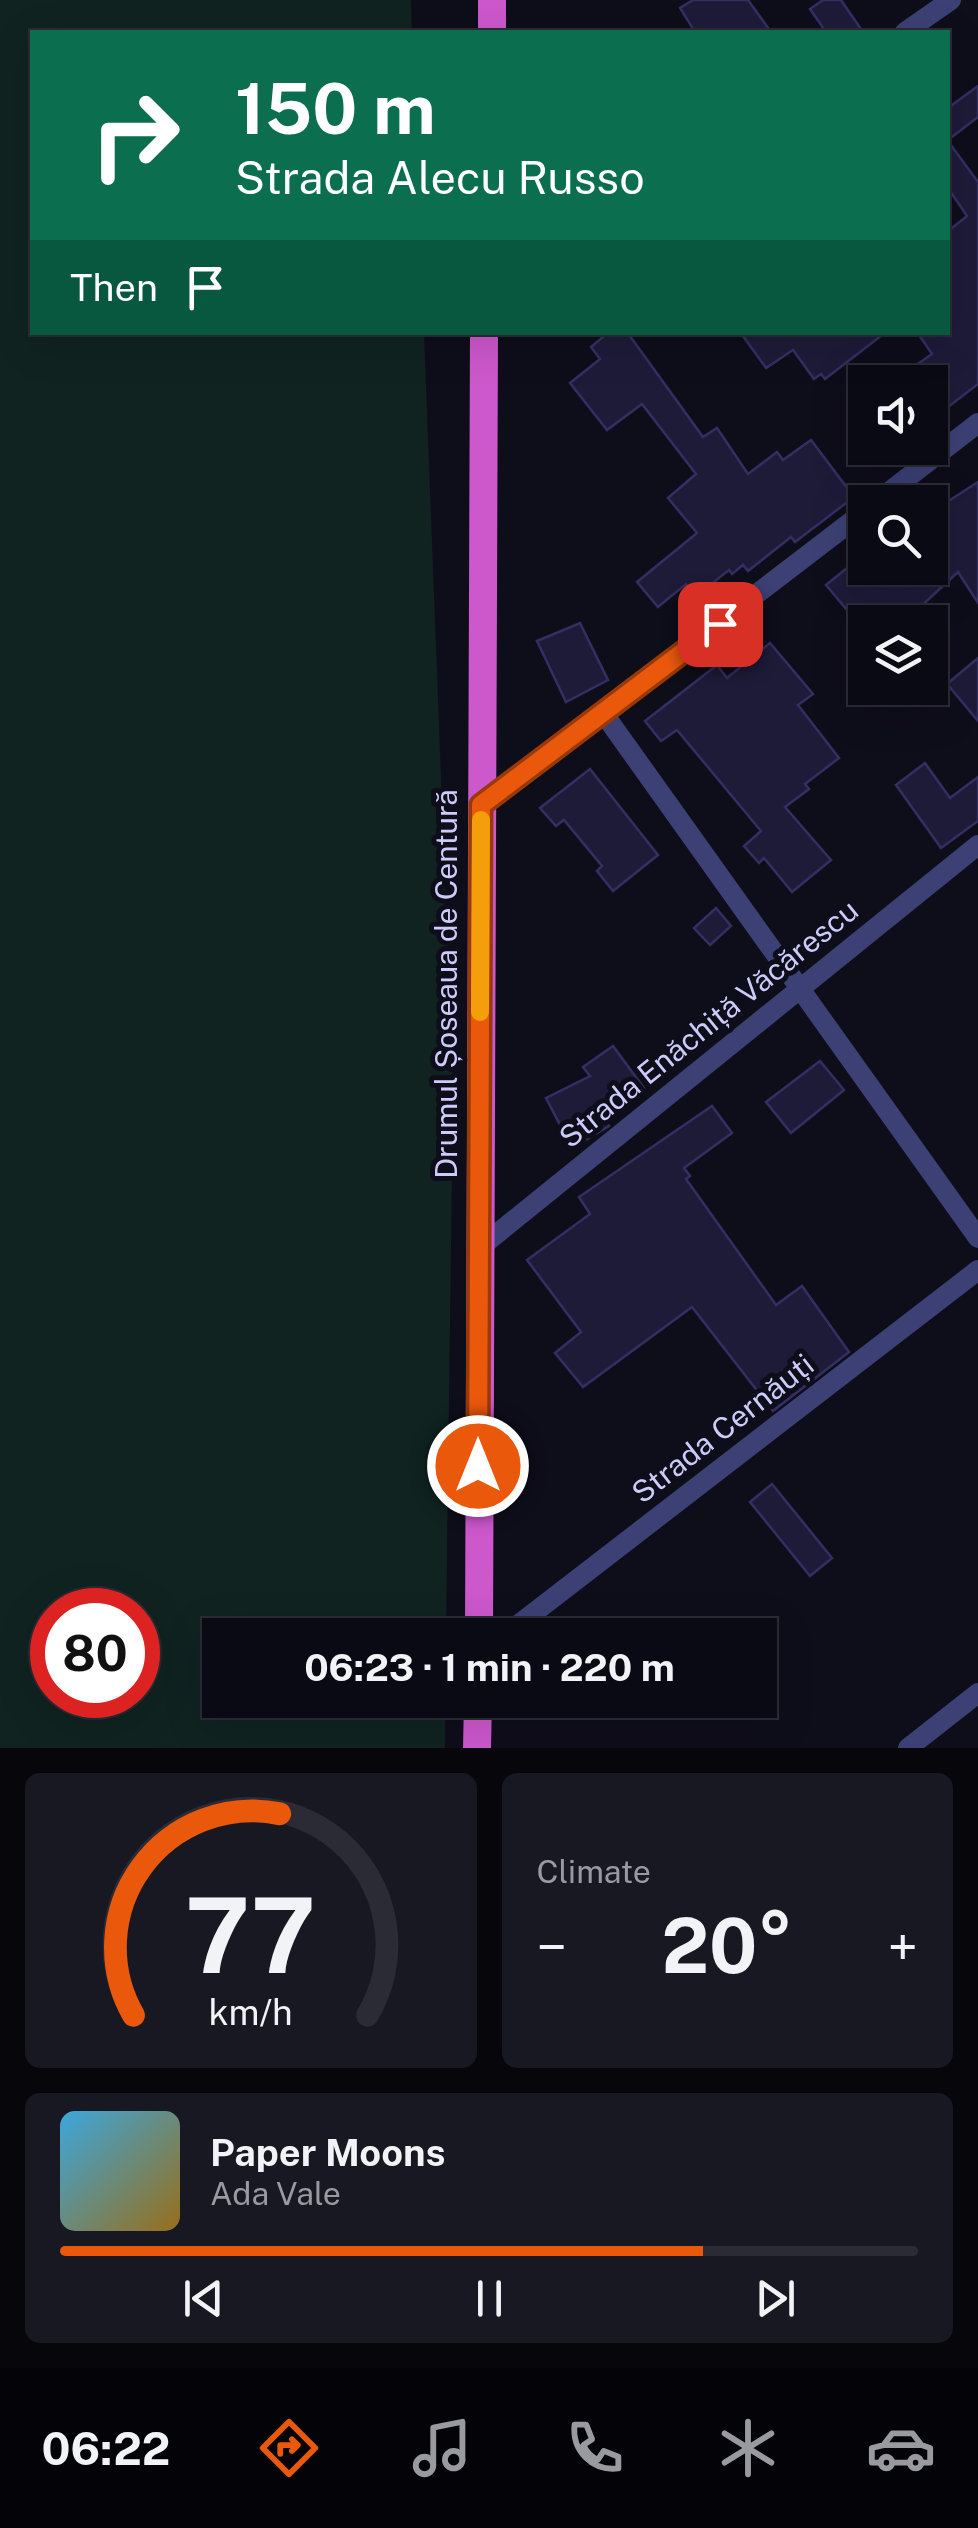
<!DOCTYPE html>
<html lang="en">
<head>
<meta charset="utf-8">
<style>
	body { margin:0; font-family:"Public Sans",sans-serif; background:#181822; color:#f1f3f6; height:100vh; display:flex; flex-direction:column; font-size:38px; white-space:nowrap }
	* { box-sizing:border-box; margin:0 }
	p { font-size:32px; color:#999aa0 }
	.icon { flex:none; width:55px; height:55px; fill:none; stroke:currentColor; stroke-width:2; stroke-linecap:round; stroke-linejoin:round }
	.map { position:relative; height:1748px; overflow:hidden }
	.details { display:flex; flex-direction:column; gap:25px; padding:25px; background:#06060b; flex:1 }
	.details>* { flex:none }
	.guide { position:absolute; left:30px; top:30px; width:920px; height:305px; border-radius:0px; box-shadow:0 10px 40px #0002,0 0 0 2px #2a2b34; background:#0b6e4f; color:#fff; overflow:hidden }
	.tools { position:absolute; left:848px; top:365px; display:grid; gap:20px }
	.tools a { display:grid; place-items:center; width:100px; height:100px; border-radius:0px; background:#0a0a14; box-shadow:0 10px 40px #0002,0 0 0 2px #2a2b34; font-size:50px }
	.speed { position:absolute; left:30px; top:1588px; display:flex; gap:20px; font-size:50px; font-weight:700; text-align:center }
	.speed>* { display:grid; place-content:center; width:130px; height:130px; border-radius:50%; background:#0a0a14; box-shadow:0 10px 40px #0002,0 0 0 2px #2a2b34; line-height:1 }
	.speed .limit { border:15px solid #d22; background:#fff; color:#111 }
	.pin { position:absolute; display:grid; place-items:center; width:85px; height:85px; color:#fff; margin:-42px; border-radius:20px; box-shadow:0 5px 15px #0006 }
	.me { position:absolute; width:110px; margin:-55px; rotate:0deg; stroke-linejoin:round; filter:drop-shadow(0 0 8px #0008) }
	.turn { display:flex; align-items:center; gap:35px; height:210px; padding:0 40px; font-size:45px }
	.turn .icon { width:130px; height:130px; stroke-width:2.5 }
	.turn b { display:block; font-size:70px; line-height:85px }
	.then { display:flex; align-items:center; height:95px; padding:0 40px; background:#0003; gap:20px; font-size:38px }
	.big { font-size:75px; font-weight:700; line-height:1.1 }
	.details .card { flex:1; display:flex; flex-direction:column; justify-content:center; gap:15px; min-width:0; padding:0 35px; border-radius:15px; background:#181822 }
	.details .dial { align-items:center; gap:0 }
	.dial svg { height:260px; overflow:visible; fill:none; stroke:#2a2b34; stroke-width:7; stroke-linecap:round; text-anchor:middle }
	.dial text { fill:#f1f3f6; stroke:none }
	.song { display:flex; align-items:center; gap:30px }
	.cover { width:120px; height:120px; border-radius:15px; background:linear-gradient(135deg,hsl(200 70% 55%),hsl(40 70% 35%)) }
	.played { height:10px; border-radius:5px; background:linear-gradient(90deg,#ea580c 75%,#2a2b34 75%) }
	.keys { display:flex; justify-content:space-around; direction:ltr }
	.heat { display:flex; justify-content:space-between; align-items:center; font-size:55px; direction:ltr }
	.details .tiles { flex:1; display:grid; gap:25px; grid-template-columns:1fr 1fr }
	.card:last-child { grid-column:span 2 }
	.trip { position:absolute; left:202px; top:1618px; width:575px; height:100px; border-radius:0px; background:#0a0a14; box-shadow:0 10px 40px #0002,0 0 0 2px #2a2b34; font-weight:700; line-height:100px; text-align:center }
	.dock { display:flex; height:160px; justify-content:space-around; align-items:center; background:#040408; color:#999aa0 }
	.dock .icon { width:70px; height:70px }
	.dock .selected { color:#ea580c }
	.dock b { font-size:45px; color:#f1f3f6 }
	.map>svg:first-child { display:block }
	.green { fill:#102321; fill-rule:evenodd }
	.building { fill:#1e1b39; stroke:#342f63; stroke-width:2.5 }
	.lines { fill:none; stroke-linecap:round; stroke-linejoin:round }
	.minor { stroke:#3c4074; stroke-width:20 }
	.trunk { stroke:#cc58cc; stroke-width:28 }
	.route-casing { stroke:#983908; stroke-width:25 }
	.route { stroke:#ea580c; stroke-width:18 }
	.slow { stroke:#f59e0b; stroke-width:18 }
	.labels { text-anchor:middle; stroke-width:10; stroke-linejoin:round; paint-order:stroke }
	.street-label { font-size:30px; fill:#cccbf9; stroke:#0e0d1a }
</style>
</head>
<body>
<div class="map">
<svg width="978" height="1748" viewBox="0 0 978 1748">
	<rect width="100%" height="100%" fill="#0e0d1a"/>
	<!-- green -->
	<path class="green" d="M0,0H411L412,32H32V332L424,333L453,1090L446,1635H220V1700H445V1748H0ZM52,1610H138V1695H52Z"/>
	<!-- building -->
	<g class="building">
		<polygon points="693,0 748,0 771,32 695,32 680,8"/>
		<polygon points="823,0 841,0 863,32 826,32 810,9"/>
		<polygon points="978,86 978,117 948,140 948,108"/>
		<polygon points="948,141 978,182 978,384 930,421 930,382 892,382 932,354 917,332 948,332 948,231 967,216 948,188"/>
		<polygon points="609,332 627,332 703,437 717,428 748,474 777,452 783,460 811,440 854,497 795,542 791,537 748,571 743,565 732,574 729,570 696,596 686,584 658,607 637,582 697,533 668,498 696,474 642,404 607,430 570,383 600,359 591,347"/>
		<polygon points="740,332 886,332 825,379 821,374 814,379 793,350 766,368"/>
		<polygon points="978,482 978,603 958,572 904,622 857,622 826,585 847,568 930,568 930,513"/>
		<polygon points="580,623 608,680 566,702 537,641"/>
		<polygon points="770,643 813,694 798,705 839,758 805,784 809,789 785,807 831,860 792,892 764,858 759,863 744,846 761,831 677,730 661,741 645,721 717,665 727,678"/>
		<polygon points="978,658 978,721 947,684"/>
		<polygon points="925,763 950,798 978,777 978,821 941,848 896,785"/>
		<polygon points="590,769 658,855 613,891 597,871 602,866 564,820 556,826 540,808"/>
		<polygon points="716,908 731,926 710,945 694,928"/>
		<polygon points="613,1046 644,1088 604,1117 609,1126 572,1148 546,1098 590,1076 583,1067"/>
		<polygon points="820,1061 844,1090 791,1133 766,1102"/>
		<polygon points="712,1106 732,1133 684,1168 690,1176 686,1179 776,1305 802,1286 849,1352 773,1411 692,1307 583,1387 555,1353 581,1332 527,1260 590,1214 579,1197"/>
		<polygon points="772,1484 832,1558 810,1576 750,1502"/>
	</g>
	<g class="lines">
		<!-- minor -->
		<g class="minor">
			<polyline points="905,32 951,0"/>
			<polyline points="876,502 978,423"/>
			<polyline points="604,714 978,1238"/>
			<polyline points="481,805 865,511"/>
			<polyline points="478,1249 978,845"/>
			<polyline points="505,1635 978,1270"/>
			<polyline points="908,1748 978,1693"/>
		</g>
		<!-- trunk -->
		<g class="trunk">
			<polyline points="492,32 492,0"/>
			<polyline points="479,1635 484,332"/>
			<polyline points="477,1748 478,1700"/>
		</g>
	</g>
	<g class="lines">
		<!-- route casing -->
		<g class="route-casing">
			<polyline id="route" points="478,1466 481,805 720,624"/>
		</g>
		<!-- route -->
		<use href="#route" class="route"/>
		<!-- slow -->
		<polyline class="slow" points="480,1012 481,820"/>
	</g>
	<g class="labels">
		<!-- street labels -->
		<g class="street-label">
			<text transform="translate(447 984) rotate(-90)" y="10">Drumul Șoseaua de Centură</text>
			<text transform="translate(709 1024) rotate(-39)" y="10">Strada Enăchiță Văcărescu</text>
			<text transform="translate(723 1429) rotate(-38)" y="10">Strada Cernăuți</text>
		</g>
	</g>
</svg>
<div class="tools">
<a><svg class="icon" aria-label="sound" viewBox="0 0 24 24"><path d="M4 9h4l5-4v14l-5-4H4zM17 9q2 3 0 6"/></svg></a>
<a><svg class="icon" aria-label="search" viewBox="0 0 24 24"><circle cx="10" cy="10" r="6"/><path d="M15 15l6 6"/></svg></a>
<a><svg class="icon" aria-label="layers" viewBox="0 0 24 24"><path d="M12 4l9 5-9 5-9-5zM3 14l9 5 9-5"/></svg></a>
</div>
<div class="speed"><div class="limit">80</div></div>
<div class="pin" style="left:720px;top:624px;background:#d93025"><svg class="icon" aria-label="arrive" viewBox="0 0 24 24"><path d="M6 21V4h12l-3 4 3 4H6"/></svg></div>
<svg class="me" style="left:478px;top:1466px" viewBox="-20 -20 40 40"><circle r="17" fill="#ea580c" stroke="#fff" stroke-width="3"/><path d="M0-11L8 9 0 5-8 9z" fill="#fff"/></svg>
<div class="trip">06:23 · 1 min · 220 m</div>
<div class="guide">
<div class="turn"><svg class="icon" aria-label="right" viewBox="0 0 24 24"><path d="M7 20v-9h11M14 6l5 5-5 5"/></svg><div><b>150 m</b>Strada Alecu Russo</div></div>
<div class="then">Then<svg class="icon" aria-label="arrive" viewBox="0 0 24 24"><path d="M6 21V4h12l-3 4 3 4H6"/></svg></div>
</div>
</div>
<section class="details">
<div class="tiles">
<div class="card dial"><svg viewBox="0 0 100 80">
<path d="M14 69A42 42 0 1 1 86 69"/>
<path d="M14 69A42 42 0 0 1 59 7" stroke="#ea580c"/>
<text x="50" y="56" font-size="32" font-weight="700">77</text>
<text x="50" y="72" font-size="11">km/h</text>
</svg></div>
<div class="card"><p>Climate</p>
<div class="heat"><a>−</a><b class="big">20°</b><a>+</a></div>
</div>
<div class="card">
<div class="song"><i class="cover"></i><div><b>Paper Moons</b><p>Ada Vale</p></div></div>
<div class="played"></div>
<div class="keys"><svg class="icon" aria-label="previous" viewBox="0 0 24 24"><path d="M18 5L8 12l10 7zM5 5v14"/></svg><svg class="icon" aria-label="pause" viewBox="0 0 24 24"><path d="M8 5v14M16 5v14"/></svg><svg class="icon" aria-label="next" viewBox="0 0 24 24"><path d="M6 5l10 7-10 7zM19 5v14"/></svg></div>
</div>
</div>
</section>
<nav class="dock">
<b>06:22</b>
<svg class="icon selected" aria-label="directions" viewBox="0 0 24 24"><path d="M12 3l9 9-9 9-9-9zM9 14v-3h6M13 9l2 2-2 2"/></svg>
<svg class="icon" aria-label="music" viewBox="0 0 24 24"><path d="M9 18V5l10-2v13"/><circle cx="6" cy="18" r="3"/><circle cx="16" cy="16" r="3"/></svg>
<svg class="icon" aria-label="phone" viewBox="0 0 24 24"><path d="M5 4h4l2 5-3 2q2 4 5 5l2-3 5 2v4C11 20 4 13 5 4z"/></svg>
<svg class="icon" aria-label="climate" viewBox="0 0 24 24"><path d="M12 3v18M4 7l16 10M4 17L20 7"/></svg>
<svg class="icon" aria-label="car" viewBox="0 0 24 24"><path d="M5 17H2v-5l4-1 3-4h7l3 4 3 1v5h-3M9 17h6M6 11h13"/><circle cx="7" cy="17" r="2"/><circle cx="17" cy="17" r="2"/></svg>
</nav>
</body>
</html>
